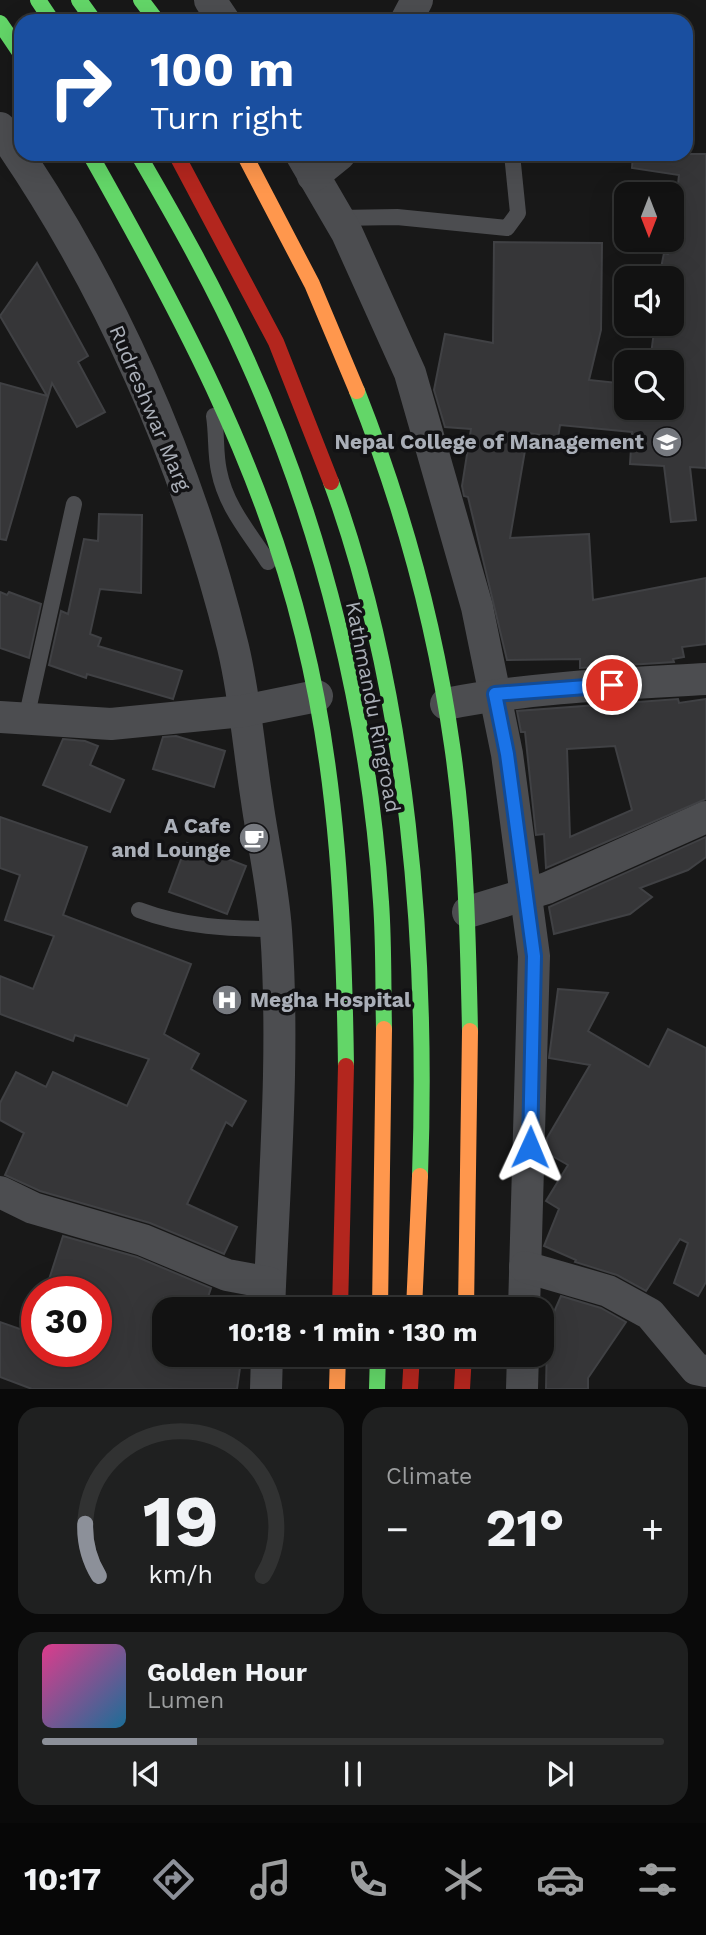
<!DOCTYPE html>
<html lang="en">
<head>
<meta charset="utf-8">
<style>
	body { margin:0; font-family:"Work Sans",sans-serif; background:#1f2020; color:#f1f3f6; height:100vh; display:flex; flex-direction:column; font-size:26px; white-space:nowrap }
	* { box-sizing:border-box; margin:0 }
	p { font-size:23px; color:#9c9e9f }
	.icon { flex:none; width:38px; height:38px; fill:none; stroke:currentColor; stroke-width:2; stroke-linecap:round; stroke-linejoin:round }
	.map { position:relative; height:1389px; overflow:hidden }
	.details { display:flex; flex-direction:column; gap:18px; padding:18px; background:#0a0a0a; flex:1 }
	.details>* { flex:none }
	.guide { position:absolute; left:14px; top:14px; width:679px; height:147px; border-radius:21px; box-shadow:0 7px 28px #0002,0 0 0 2px #313232; background:#1a4fa0; color:#fff; overflow:hidden }
	.needle { width:46px; rotate:180deg }
	.buttons { position:absolute; left:614px; top:182px; display:grid; gap:14px }
	.buttons a { display:grid; place-items:center; width:70px; height:70px; border-radius:14px; background:#121212; box-shadow:0 7px 28px #0002,0 0 0 2px #313232; font-size:35px }
	.speed { position:absolute; left:21px; top:1276px; display:flex; gap:14px; font-size:35px; font-weight:700; text-align:center }
	.speed>* { display:grid; place-content:center; width:91px; height:91px; border-radius:50%; background:#121212; box-shadow:0 7px 28px #0002,0 0 0 2px #313232; line-height:1 }
	.speed .limit { border:10px solid #d22; background:#fff; color:#111 }
	.pin { position:absolute; display:grid; place-items:center; width:60px; height:60px; color:#fff; margin:-30px; border:4px solid #fff; border-radius:50%; box-shadow:0 2px 7px #0007 }
	.me { position:absolute; width:77px; margin:-38px; rotate:1deg; stroke-linejoin:round; filter:drop-shadow(0 0 5px #0008) }
	.turn { display:flex; align-items:center; gap:24px; height:147px; padding:0 21px; font-size:32px }
	.turn .icon { width:91px; height:91px; stroke-width:2.5 }
	.turn b { display:block; font-size:49px; line-height:60px }
	.big { font-size:52px; font-weight:700; line-height:1.1 }
	.details .card { flex:1; display:flex; flex-direction:column; justify-content:center; gap:10px; min-width:0; padding:0 24px; border-radius:21px; background:#1f2020 }
	.details .dial { align-items:center; gap:0 }
	.dial svg { height:182px; overflow:visible; fill:none; stroke:#313232; stroke-width:7; stroke-linecap:round; text-anchor:middle }
	.dial text { fill:#f1f3f6; stroke:none }
	.song { display:flex; align-items:center; gap:21px }
	.cover { width:84px; height:84px; border-radius:10px; background:linear-gradient(135deg,hsl(330 70% 55%),hsl(200 70% 35%)) }
	.played { height:7px; border-radius:4px; background:linear-gradient(90deg,#8c9099 25%,#313232 25%) }
	.keys { display:flex; justify-content:space-around; direction:ltr }
	.heat { display:flex; justify-content:space-between; align-items:center; font-size:38px; direction:ltr }
	.details .tiles { flex:1; display:grid; gap:18px; grid-template-columns:1fr 1fr }
	.card:last-child { grid-column:span 2 }
	.trip { position:absolute; left:152px; top:1297px; width:402px; height:70px; border-radius:21px; background:#121212; box-shadow:0 7px 28px #0002,0 0 0 2px #313232; font-weight:700; line-height:70px; text-align:center }
	.dock { display:flex; height:112px; justify-content:space-around; align-items:center; background:#070707; color:#9c9e9f }
	.dock .icon { width:49px; height:49px }
	.dock .active { color:#8c9099 }
	.dock b { font-size:32px; color:#f1f3f6 }
	.map>svg:first-child { display:block }
	.building { fill:#363638; stroke:#404144; stroke-width:2; fill-rule:evenodd }
	.lines { fill:none; stroke-linecap:round; stroke-linejoin:round }
	.lane { stroke:#4c4d50; stroke-width:16 }
	.street { stroke:#4c4d50; stroke-width:32 }
	.fast { stroke:#63d668; stroke-width:16 }
	.slow { stroke:#ff974d; stroke-width:16 }
	.jam { stroke:#b3261e; stroke-width:16 }
	.route-casing { stroke:#114b97; stroke-width:18 }
	.route { stroke:#1a73e8; stroke-width:12 }
	.labels { text-anchor:middle; stroke-width:7; stroke-linejoin:round; paint-order:stroke }
	.street-label { font-size:21px; fill:#aaafb8; stroke:#121214 }
	.poi-label { font-size:21px; font-weight:bold; fill:#aaafb8; stroke:#121214; text-anchor:end }
</style>
</head>
<body>
<div class="map">
<svg width="706" height="1389" viewBox="0 0 706 1389">
	<rect width="100%" height="100%" fill="#181818"/>
	<!-- building -->
	<g class="building">
		<polygon points="633,154 706,154 706,468 690,467 696,520 671,522 664,466 630,464 632,432 560,425 558,438 528,433 510,538 589,534 593,600 706,578 706,644 682,647 684,657 673,659 674,662 580,668 580,659 507,660 468,497 464,496 462,486 471,429 445,427 434,390 445,334 493,343 494,242 602,243 601,330 589,380 626,384 624,408 672,408 672,356 651,354 655,324 672,324 672,278 659,278 664,253 668,254 672,240 679,175 632,168"/>
		<polygon points="37,263 88,356 78,362 105,412 77,427 52,383 6,540 0,539 0,383 47,396 0,316"/>
		<polygon points="99,514 142,515 141,593 100,589 90,634 101,638 98,646 182,671 173,699 87,674 86,678 49,665 61,611 68,614 84,539 98,541"/>
		<polygon points="0,592 7,595 9,592 41,604 29,658 0,648"/>
		<path d="M678,699L679,703L706,699V799L546,868L544,834L536,835L525,732H521L517,711ZM615,746L632,810L570,837L567,749Z"/>
		<polygon points="176,736 225,751 214,787 153,769 163,737"/>
		<polygon points="63,739 85,741 98,746 90,765 124,780 110,812 43,785"/>
		<polygon points="0,817 87,847 63,915 191,964 164,1034 199,1054 191,1069 246,1101 232,1126 226,1122 187,1204 237,1227 224,1254 150,1223 40,1191 5,1175 24,1133 0,1120 0,1103 16,1072 46,1087 53,1072 127,1106 149,1059 75,1035 73,1041 0,1014 0,976 33,989 54,936 5,920 20,875 0,868"/>
		<polygon points="706,837 706,857 688,870 640,888 652,897 630,914 554,934 549,907"/>
		<polygon points="187,843 246,866 227,914 169,892"/>
		<polygon points="558,989 608,993 588,1031 649,1067 668,1029 706,1048 706,1282 698,1296 674,1283 688,1243 680,1239 646,1291 617,1275 575,1262 576,1260 544,1246 559,1209 546,1201 568,1165 547,1153 547,1138 590,1065 549,1058"/>
		<polygon points="63,1236 137,1257 211,1288 204,1309 194,1309 164,1298 164,1354 242,1354 237,1389 32,1389 0,1377 0,1322 37,1335 37,1351 96,1351 96,1292 45,1292"/>
		<polygon points="561,1296 601,1308 626,1322 588,1378 588,1389 546,1389 547,1339 543,1337"/>
	</g>
	<g class="lines">
		<!-- lane -->
		<g class="lane">
			<polyline points="338,218 397,217 507,228 518,213 512,154"/>
			<path d="M214,416C217,435 215,453 219,471C226,507 249,532 268,562"/>
			<polyline points="26,719 74,504"/>
			<path d="M139,910C184,927 229,929 276,929"/>
		</g>
		<!-- street -->
		<g class="street">
			<polyline points="210,0 224,21"/>
			<polyline points="406,21 417,0"/>
			<path d="M0,128C109,284 188,463 233,647C245,697 249,750 257,801C263,844 273,887 276,930C285,1056 274,1183 269,1309"/>
			<polyline points="301,154 347,233 410,373 477,607 507,754 534,956 524,1309"/>
			<polyline points="313,176 340,154"/>
			<path d="M446,704C532,687 619,684 706,679"/>
			<polyline points="0,717 111,724 243,711 317,696"/>
			<polyline points="468,912 547,888 706,817"/>
			<polyline points="0,1192 33,1208 143,1240 227,1275 270,1283"/>
			<polyline points="525,1267 608,1291 650,1314 696,1369 706,1371"/>
			<polyline points="266,1389 267,1354"/>
			<polyline points="522,1389 523,1354"/>
		</g>
		<!-- fast -->
		<g class="fast">
			<polyline points="38,0 52,21"/>
			<polyline points="79,0 94,21"/>
			<polyline points="141,0 157,21"/>
			<polyline points="0,23 21,54"/>
			<path d="M90,154C177,308 261,463 303,636C338,776 344,923 346,1066"/>
			<path d="M138,154C177,221 215,288 247,360C323,528 369,717 381,902C384,944 383,986 384,1029"/>
			<path d="M357,391C402,505 435,624 452,745C466,840 468,936 470,1031"/>
			<path d="M331,482C409,695 428,951 420,1176"/>
			<polyline points="377,1389 378,1354"/>
		</g>
		<!-- slow -->
		<g class="slow">
			<polyline points="244,154 312,284 357,391"/>
			<polyline points="380,1309 384,1029"/>
			<polyline points="414,1309 420,1176"/>
			<polyline points="466,1309 470,1031"/>
			<polyline points="337,1389 338,1354"/>
		</g>
		<!-- jam -->
		<g class="jam">
			<polyline points="176,154 276,342 331,482"/>
			<polyline points="340,1309 346,1066"/>
			<polyline points="410,1389 412,1354"/>
			<polyline points="462,1389 464,1354"/>
		</g>
	</g>
	<g class="lines">
		<!-- route casing -->
		<g class="route-casing">
			<polyline id="route" points="530,1147 534,956 507,754 495,694 612,685"/>
		</g>
		<!-- route -->
		<use href="#route" class="route"/>
	</g>
	<!-- icons -->
	<defs>
		<g id="university-disc" transform="scale(1.575)"><circle r="9.5" fill="#777a80" stroke="#121214"/><path d="M0-5L7-2L0 1L-7-2ZM-4 1L0 2.5L4 1V4Q0 6-4 4Z" fill="#fff"/></g>
		<g id="cafe-disc" transform="scale(1.575)"><circle r="9.5" fill="#777a80" stroke="#121214"/><path d="M-5.5-4.5H6V0H3Q3 3.5 0 3.5H-2.5Q-5.5 3.5-5.5 0ZM3-3.2v2h1.7v-2ZM-6 4.5H4V6H-6Z" fill="#fff"/></g>
		<g id="hospital-disc" transform="scale(1.575)"><circle r="9.5" fill="#777a80" stroke="#121214"/><path d="M-5-5h3v3.5h4V-5h3V5h-3V1.5h-4V5h-3Z" fill="#fff"/></g>
	</defs>
	<g fill-rule="evenodd">
		<use href="#university-disc" x="667" y="442"/>
		<use href="#cafe-disc" x="254" y="838"/>
		<use href="#hospital-disc" x="227" y="1000"/>
	</g>
	<g class="labels">
		<!-- street labels -->
		<g class="street-label">
			<text transform="translate(150 408) rotate(67)" y="7">Rudreshwar Marg</text>
			<text transform="translate(373 707) rotate(79)" y="7">Kathmandu Ringroad</text>
		</g>
		<!-- poi labels -->
		<g class="poi-label">
			<text x="644" y="449">Nepal College of Management</text>
			<text x="231" y="833">A Cafe<tspan x="231" dy="24">and Lounge</tspan></text>
			<text x="250" y="1007" text-anchor="start">Megha Hospital</text>
		</g>
	</g>
</svg>
<div class="buttons">
<a><svg class="needle" viewBox="-14 -14 28 28"><path d="M0-13l5 13h-10z" fill="#e53935"/><path d="M0 13l5-13h-10z" fill="#9c9e9f"/></svg></a>
<a><svg class="icon" aria-label="sound" viewBox="0 0 24 24"><path d="M4 9h4l5-4v14l-5-4H4zM17 9q2 3 0 6"/></svg></a>
<a><svg class="icon" aria-label="search" viewBox="0 0 24 24"><circle cx="10" cy="10" r="6"/><path d="M15 15l6 6"/></svg></a>
</div>
<div class="speed"><div class="limit">30</div></div>
<div class="pin" style="left:612px;top:685px;background:#d93025"><svg class="icon" aria-label="arrive" viewBox="0 0 24 24"><path d="M6 21V4h12l-3 4 3 4H6"/></svg></div>
<svg class="me" style="left:530px;top:1147px" viewBox="-20 -20 40 40"><path d="M0-17L14 15 0 8-14 15z" fill="#1a73e8" stroke="#fff" stroke-width="4"/></svg>
<div class="trip">10:18 · 1 min · 130 m</div>
<div class="guide">
<div class="turn"><svg class="icon" aria-label="right" viewBox="0 0 24 24"><path d="M7 20v-9h11M14 6l5 5-5 5"/></svg><div><b>100 m</b>Turn right</div></div>
</div>
</div>
<section class="details">
<div class="tiles">
<div class="card dial"><svg viewBox="0 0 100 80">
<path d="M14 69A42 42 0 1 1 86 69"/>
<path d="M14 69A42 42 0 0 1 8 46" stroke="#8c9099"/>
<text x="50" y="56" font-size="32" font-weight="700">19</text>
<text x="50" y="72" font-size="11">km/h</text>
</svg></div>
<div class="card"><p>Climate</p>
<div class="heat"><a>−</a><b class="big">21°</b><a>+</a></div>
</div>
<div class="card">
<div class="song"><i class="cover"></i><div><b>Golden Hour</b><p>Lumen</p></div></div>
<div class="played"></div>
<div class="keys"><svg class="icon" aria-label="previous" viewBox="0 0 24 24"><path d="M18 5L8 12l10 7zM5 5v14"/></svg><svg class="icon" aria-label="pause" viewBox="0 0 24 24"><path d="M8 5v14M16 5v14"/></svg><svg class="icon" aria-label="next" viewBox="0 0 24 24"><path d="M6 5l10 7-10 7zM19 5v14"/></svg></div>
</div>
</div>
</section>
<nav class="dock">
<b>10:17</b>
<svg class="icon active" aria-label="directions" viewBox="0 0 24 24"><path d="M12 3l9 9-9 9-9-9zM9 14v-3h6M13 9l2 2-2 2"/></svg>
<svg class="icon" aria-label="music" viewBox="0 0 24 24"><path d="M9 18V5l10-2v13"/><circle cx="6" cy="18" r="3"/><circle cx="16" cy="16" r="3"/></svg>
<svg class="icon" aria-label="phone" viewBox="0 0 24 24"><path d="M5 4h4l2 5-3 2q2 4 5 5l2-3 5 2v4C11 20 4 13 5 4z"/></svg>
<svg class="icon" aria-label="climate" viewBox="0 0 24 24"><path d="M12 3v18M4 7l16 10M4 17L20 7"/></svg>
<svg class="icon" aria-label="car" viewBox="0 0 24 24"><path d="M5 17H2v-5l4-1 3-4h7l3 4 3 1v5h-3M9 17h6M6 11h13"/><circle cx="7" cy="17" r="2"/><circle cx="17" cy="17" r="2"/></svg>
<svg class="icon" aria-label="filters" viewBox="0 0 24 24"><path d="M4 7h16M4 17h16"/><circle cx="9" cy="7" r="2"/><circle cx="15" cy="17" r="2"/></svg>
</nav>
</body>
</html>
